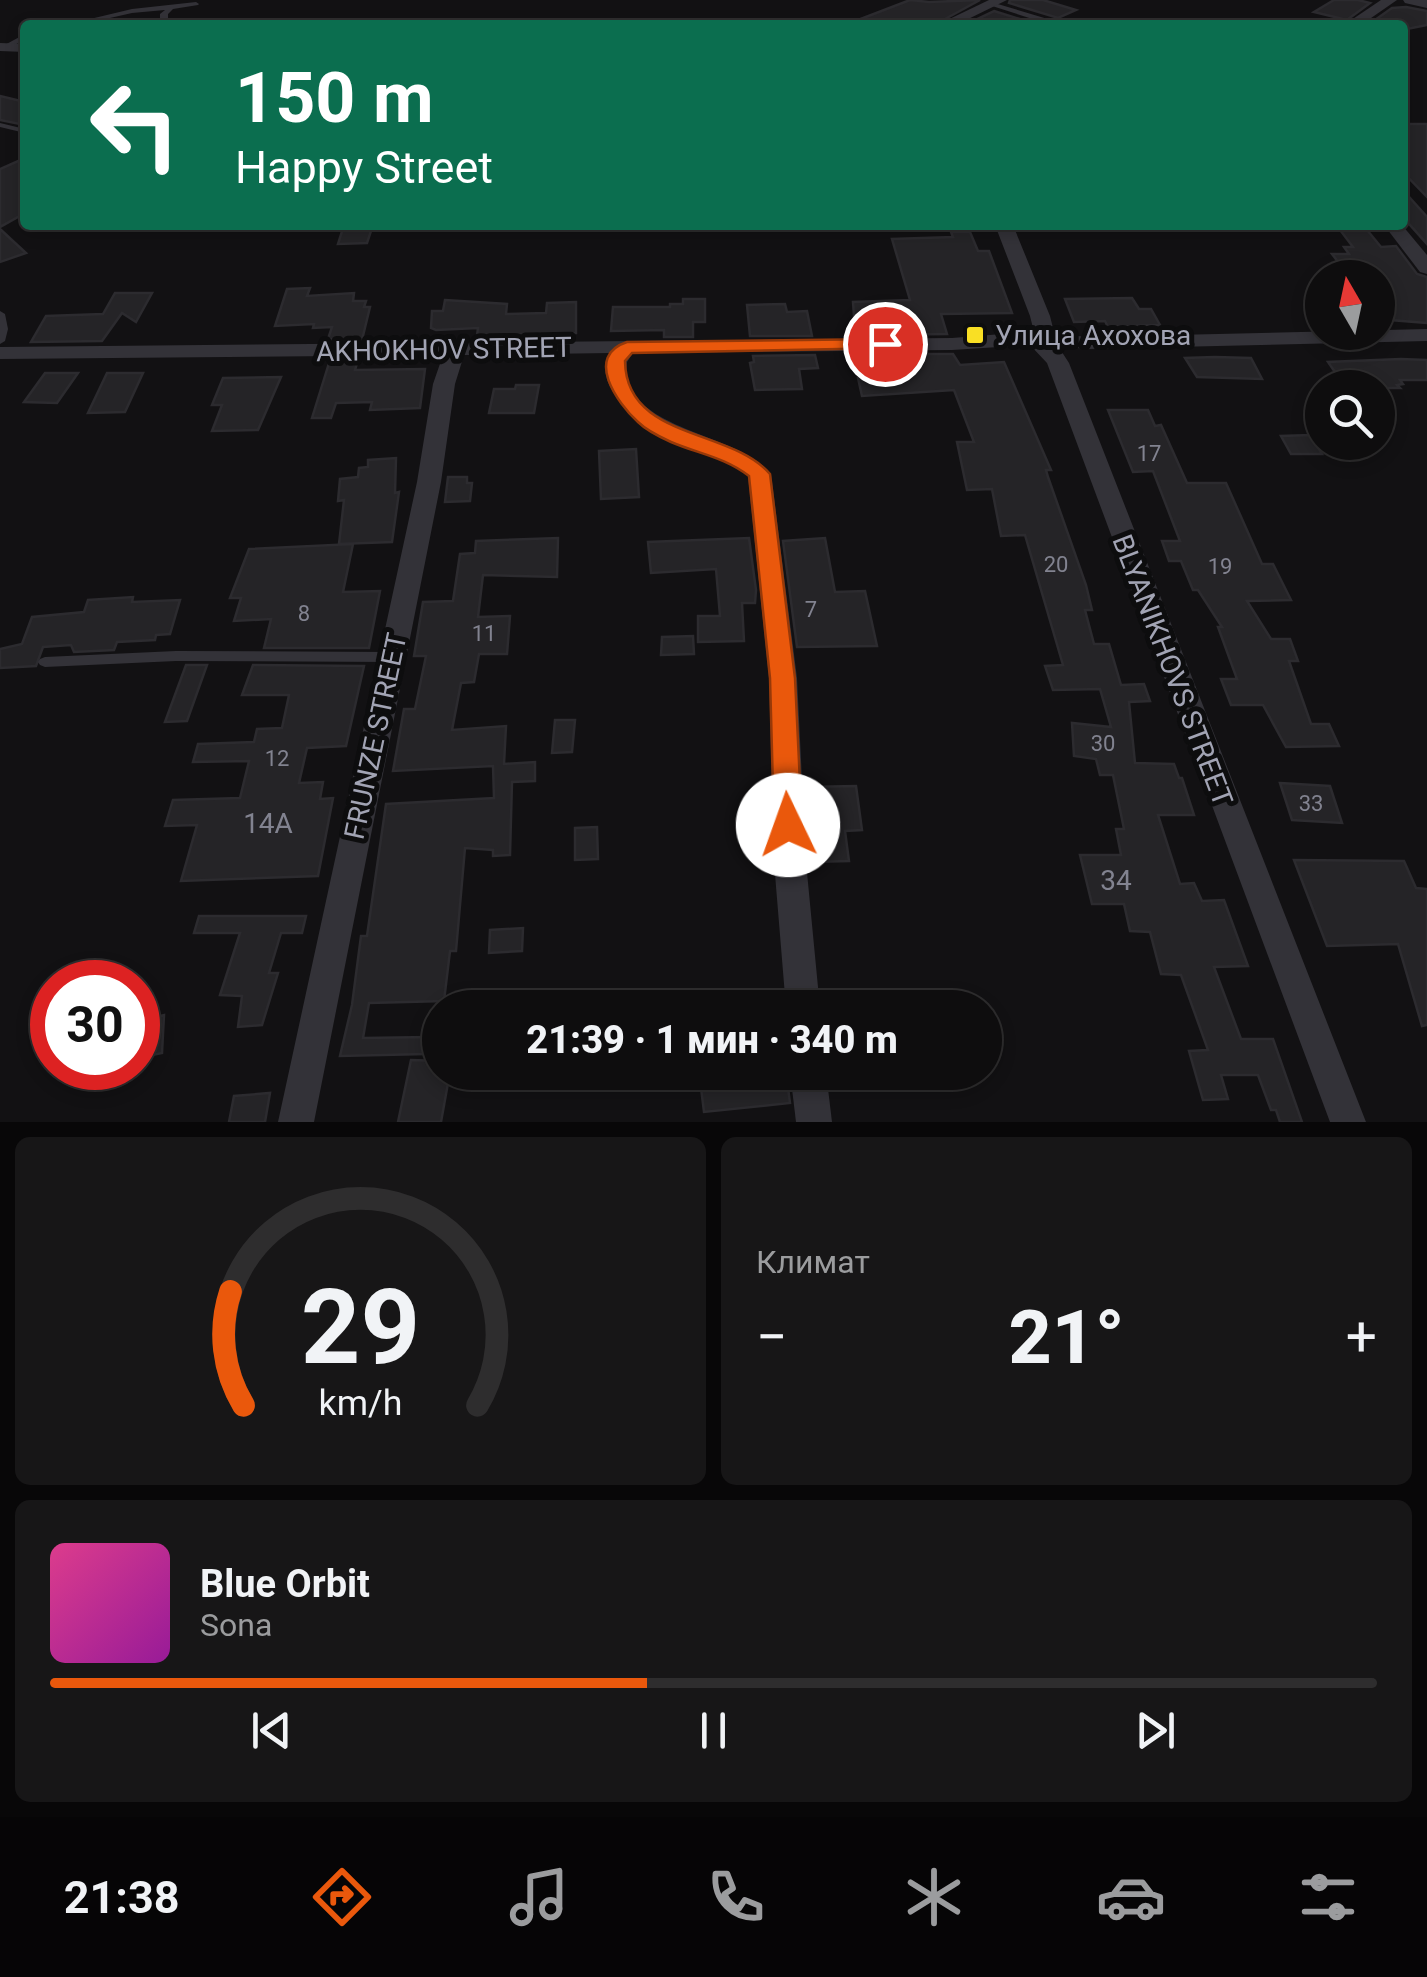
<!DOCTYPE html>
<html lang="ru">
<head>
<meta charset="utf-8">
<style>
	body { margin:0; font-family:Roboto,sans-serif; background:#171617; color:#f1f3f6; height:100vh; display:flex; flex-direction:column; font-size:38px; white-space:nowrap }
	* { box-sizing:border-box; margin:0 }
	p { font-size:32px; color:#9b9c9e }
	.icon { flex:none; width:55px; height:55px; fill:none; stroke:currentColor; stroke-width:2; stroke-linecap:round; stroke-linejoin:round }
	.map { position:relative; height:1122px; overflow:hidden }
	.side { display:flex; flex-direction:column; gap:15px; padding:15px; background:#080708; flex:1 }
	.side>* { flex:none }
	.guide { position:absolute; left:20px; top:20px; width:1388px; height:210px; border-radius:10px; box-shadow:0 5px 15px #0003,0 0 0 2px #2e2d2e; background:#0b6e4f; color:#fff; overflow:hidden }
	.needle { width:65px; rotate:351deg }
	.buttons { position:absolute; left:1305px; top:260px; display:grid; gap:20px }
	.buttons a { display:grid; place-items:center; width:90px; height:90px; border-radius:50%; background:#0e0d0e; box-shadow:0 5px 15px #0003,0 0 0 2px #2e2d2e; font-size:50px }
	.speed { position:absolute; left:30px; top:960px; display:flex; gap:20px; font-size:50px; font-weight:700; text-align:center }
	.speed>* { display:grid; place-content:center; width:130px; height:130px; border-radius:50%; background:#0e0d0e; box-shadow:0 5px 15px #0003,0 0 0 2px #2e2d2e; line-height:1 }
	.speed .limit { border:15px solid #d22; background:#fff; color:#111 }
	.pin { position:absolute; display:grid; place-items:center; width:85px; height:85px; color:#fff; margin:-42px; border:5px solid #fff; border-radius:50%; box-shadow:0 2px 10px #0007 }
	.me { position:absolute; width:110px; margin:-55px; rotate:357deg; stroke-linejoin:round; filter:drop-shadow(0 0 8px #0008) }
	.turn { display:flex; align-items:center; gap:35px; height:210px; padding:0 50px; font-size:45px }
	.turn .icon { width:130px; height:130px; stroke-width:2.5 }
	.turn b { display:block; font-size:70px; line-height:85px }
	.big { font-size:75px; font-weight:800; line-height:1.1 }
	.side .widget { flex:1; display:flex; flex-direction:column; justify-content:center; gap:15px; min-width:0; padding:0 35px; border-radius:15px; background:#171617 }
	.side .dial { align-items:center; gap:0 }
	.dial svg { height:260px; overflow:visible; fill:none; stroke:#2e2d2e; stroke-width:7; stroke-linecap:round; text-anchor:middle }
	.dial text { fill:#f1f3f6; stroke:none }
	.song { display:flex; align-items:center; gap:30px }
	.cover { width:120px; height:120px; border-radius:15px; background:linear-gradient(135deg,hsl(330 70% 55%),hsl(300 70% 35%)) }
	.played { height:10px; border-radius:5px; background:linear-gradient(90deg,#ea580c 45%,#2e2d2e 45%) }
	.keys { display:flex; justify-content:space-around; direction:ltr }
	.heat { display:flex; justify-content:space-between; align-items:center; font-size:55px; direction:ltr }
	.side .tiles { flex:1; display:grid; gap:15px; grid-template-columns:1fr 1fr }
	.widget:last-child { grid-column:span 2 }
	.trip { position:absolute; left:422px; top:990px; width:580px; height:100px; border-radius:50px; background:#0e0d0e; box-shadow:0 5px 15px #0003,0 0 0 2px #2e2d2e; font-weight:800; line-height:100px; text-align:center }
	.tabs { display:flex; height:160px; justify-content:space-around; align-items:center; background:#060506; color:#9b9c9e }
	.tabs .icon { width:70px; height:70px }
	.tabs .current { color:#ea580c }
	.tabs b { font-size:45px; color:#f1f3f6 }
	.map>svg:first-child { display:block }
	.building { fill:#252427; stroke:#2c2b2f; stroke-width:2.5 }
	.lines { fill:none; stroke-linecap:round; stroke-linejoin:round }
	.service { fill:#333238; fill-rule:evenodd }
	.minor { fill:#333238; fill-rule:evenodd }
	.route { fill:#ea580c; stroke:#983908; stroke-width:2.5 }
	.poi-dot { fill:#f9df24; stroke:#0d0d0e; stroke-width:4 }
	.labels { text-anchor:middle; stroke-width:10; stroke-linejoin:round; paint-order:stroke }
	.number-label { font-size:22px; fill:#828390 }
	.poi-label { font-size:28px; fill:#a2a4b4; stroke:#0d0d0e; text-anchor:start }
	.street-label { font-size:28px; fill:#a2a4b4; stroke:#0d0d0e }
	.near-number-label { font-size:28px; fill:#828390 }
</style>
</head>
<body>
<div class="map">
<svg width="1427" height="1122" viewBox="0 0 1427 1122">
	<rect width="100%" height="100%" fill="#121113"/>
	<!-- building -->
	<g class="building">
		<polygon points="910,0 929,2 980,0 934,25 845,25"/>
		<polygon points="1010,0 1043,0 1076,10 1058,18 1009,3"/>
		<polygon points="1334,0 1358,0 1370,3 1340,25 1333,25 1343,19 1314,12"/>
		<polygon points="1406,7 1427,11 1427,25 1402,30 1402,25 1368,25 1392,8"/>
		<polygon points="994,11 1039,25 965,25"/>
		<polygon points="0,96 25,102 25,125 0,120"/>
		<polygon points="1402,124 1427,124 1427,197 1402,171"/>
		<polygon points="25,158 25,213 0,227 0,169"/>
		<polygon points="1402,189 1427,217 1427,244 1402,216"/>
		<polygon points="344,225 373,225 367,243 338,244"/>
		<polygon points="1363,225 1381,247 1396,246 1417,274 1427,277 1427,323 1378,319 1378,278 1349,276 1332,254 1349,254 1344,247 1353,247 1337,226"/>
		<polygon points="0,229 26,253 0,262"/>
		<polygon points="951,232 970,232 978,251 989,251 1012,313 941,314 947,334 872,335 871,331 855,331 853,302 910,300 892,239 953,237"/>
		<polygon points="310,288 307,296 354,293 353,301 366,301 364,307 370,307 362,340 328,339 332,327 313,328 314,324 275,326 287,289"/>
		<polygon points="115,293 152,293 136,322 122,313 102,341 31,342 46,316 103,314"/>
		<polygon points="1132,298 1139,309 1151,309 1160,325 1108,327 1105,321 1074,322 1065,299"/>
		<polygon points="683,299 705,299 705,322 693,322 693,337 664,337 664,330 611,331 613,307 670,307 670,304 683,304"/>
		<polygon points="445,300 507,304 506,314 546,313 547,303 576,302 576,333 477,336 478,328 436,330 431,328 432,311 443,311"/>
		<polygon points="785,304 787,312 807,311 812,336 750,336 747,305"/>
		<polygon points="876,354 953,354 960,365 1004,362 1051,470 1046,470 1048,477 1086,585 1092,610 1085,610 1094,644 1109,644 1121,685 1144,684 1150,701 1129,702 1135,763 1174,764 1179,778 1182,778 1194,815 1158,815 1180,884 1194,883 1202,901 1224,900 1248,966 1214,967 1241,1039 1273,1039 1302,1122 1280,1122 1276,1110 1271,1110 1258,1075 1221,1075 1228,1099 1203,1100 1189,1051 1208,1050 1181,975 1161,974 1150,932 1130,931 1124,904 1092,904 1080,855 1121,855 1116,829 1124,829 1113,775 1100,775 1096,759 1074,756 1072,723 1111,727 1100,689 1053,690 1045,666 1063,665 1025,535 1001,536 992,489 967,490 957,442 974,442 954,390 862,396 858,378 881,377"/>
		<polygon points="815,355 818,368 799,369 802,389 755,390 750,363 754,362 753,356"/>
		<polygon points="1215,357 1251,358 1262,379 1197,377 1185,358"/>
		<polygon points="1401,359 1427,360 1427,380 1400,380 1403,384 1397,385 1400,388 1346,388 1328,362"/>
		<polygon points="330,360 358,360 355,370 425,369 420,408 370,410 372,402 336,403 331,418 312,418"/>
		<polygon points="45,373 78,373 57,403 24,402"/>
		<polygon points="107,373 143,373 125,412 88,413"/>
		<polygon points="281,377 258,430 212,431 222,405 212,405 223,378"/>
		<polygon points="516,385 539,385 534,413 489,413 494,389 515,389"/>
		<polygon points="1108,410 1148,410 1155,426 1161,425 1187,483 1226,483 1262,564 1273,564 1291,600 1247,601 1271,639 1290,639 1298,661 1289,661 1311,724 1329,724 1339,746 1286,747 1263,705 1231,705 1221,679 1237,679 1218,627 1222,627 1198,590 1193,590 1181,561 1169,561 1162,541 1180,541 1153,471 1133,472"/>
		<polygon points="1311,435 1322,454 1291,454 1281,436"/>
		<polygon points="636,449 639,497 601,499 599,451"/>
		<polygon points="396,458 395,493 399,492 392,542 339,544 344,500 338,501 340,479 358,477 359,468 368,467 368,460"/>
		<polygon points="448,477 467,477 467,483 472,483 470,501 445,502"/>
		<polygon points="558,538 557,577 483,575 478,617 510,616 507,654 479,654 474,682 461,683 452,730 506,726 504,764 535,762 535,781 512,782 510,855 493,856 493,850 465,848 456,951 450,951 444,1001 369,1003 363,1038 429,1037 426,1054 340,1056 352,1005 361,936 367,936 386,804 494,798 493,766 393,771 404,709 415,709 426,656 414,656 423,602 453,601 460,554 475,553 476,541"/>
		<polygon points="749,538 756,590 755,603 742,603 744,641 698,642 698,616 720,616 716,569 651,573 648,542"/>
		<polygon points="825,538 835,592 865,591 877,646 797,647 783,541"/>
		<polygon points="353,544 343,592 380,591 369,648 264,648 271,619 234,621 241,598 230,598 249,549"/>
		<polygon points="133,597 132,602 180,600 170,634 156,635 155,640 117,642 114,650 74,652 71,645 43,647 36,666 0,668 0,649 22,644 32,617 84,612 88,600"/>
		<polygon points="693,636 694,654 661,655 662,637"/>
		<polygon points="186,665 207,665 187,721 165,722"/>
		<polygon points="253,665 364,666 346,746 307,748 299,783 323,782 320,799 333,798 318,876 181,881 197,825 165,826 173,800 240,798 249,761 193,762 198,744 254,742 257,729 282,728 289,695 242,695"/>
		<polygon points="555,720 575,720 572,752 552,753"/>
		<polygon points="1280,783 1330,786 1342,823 1292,820"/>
		<polygon points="856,786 862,830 845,831 849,861 810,862 806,787"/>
		<polygon points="597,827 598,859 575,860 575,828"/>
		<polygon points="1294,860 1404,861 1416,888 1427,889 1427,1025 1422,1026 1398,944 1327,946"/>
		<polygon points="199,916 306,916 302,933 281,933 269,973 278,973 262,1025 238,1027 242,996 220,995 240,933 194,933"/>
		<polygon points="523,928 522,951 489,953 490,930"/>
		<polygon points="164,1015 162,1053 138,1058 138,1021"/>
		<polygon points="411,1060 440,1061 440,1072 450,1072 441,1122 398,1122"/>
		<polygon points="699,1072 757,1072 759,1083 787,1080 790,1103 704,1112"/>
		<polygon points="270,1093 265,1122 229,1122 234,1096"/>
	</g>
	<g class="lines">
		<!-- service -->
		<g class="service">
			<polygon points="196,2 199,4 198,5 173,9 168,14 168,25 160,25 160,14 165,10 132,13 79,25 65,25 132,9"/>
			<polygon points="991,2 1061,23 1062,25 1051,25 989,5 988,4"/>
			<polygon points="25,34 25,39 8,49 1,47"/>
			<polygon points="0,123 25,129 25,133 0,127"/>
			<polygon points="0,311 5,314 8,329 5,341 0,344"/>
			<polygon points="176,651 391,652 396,654 398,657 396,660 391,662 176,661 45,667 40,665 38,662 40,659 45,657"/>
		</g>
		<!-- minor -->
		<g class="minor">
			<polygon points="989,0 1007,0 956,25 937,25"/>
			<polygon points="1381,0 1397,0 1361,25 1344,25"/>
			<polygon points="1403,0 1427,0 1427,8 1405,3"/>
			<polygon points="0,43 25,44 25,52 0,51"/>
			<path d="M995,225H1013L1050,316L1053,328L1049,333L1087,337L1427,329V341L1087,349L1058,346L1069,363L1366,1122H1330L1047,363L1030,345L952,350L633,353L627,362C620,432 737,430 771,474L797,678L806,862L820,1008H786L774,862L769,678L748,476C706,437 651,448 616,396C606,382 601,369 611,353L464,355L455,384L441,482L314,1122H278L417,482L433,384L443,355L0,359V347L952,338L1029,332L1033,328L1030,316Z"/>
			<polygon points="1384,225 1402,225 1427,255 1427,274 1420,272"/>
			<polygon points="790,1072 826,1072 832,1122 796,1122"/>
		</g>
	</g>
	<!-- route -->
	<path class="route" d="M885,339L891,340V348L632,353L625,361C626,440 731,428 770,474L795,678L802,825L798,832L788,835L778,832L774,825L770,678L749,476C724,457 699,454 671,442C660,437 646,430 638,422C617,403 584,356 627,342Z"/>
	<!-- markers -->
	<rect class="poi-dot" x="965" y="325" width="20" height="20" rx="5"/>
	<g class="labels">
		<!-- number labels -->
		<g class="number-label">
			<text x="1149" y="461">17</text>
			<text x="1056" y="572">20</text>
			<text x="1220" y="574">19</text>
			<text x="811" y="617">7</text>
			<text x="304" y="621">8</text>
			<text x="484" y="641">11</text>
			<text x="1103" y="751">30</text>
			<text x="277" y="766">12</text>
			<text x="1311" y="811">33</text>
		</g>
		<!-- poi labels -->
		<g class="poi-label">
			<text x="995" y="345">Улица Ахохова</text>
		</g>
		<!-- street labels -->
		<g class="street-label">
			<text transform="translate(444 349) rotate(-1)" y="10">AKHOKHOV STREET</text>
			<text transform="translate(1173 670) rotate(69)" y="10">BLYANIKHOVS STREET</text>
			<text transform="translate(375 736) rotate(-78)" y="10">FRUNZE STREET</text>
		</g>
		<!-- near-number labels -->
		<g class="near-number-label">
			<text x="268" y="833">14А</text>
			<text x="1116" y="890">34</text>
		</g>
	</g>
</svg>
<div class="buttons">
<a><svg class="needle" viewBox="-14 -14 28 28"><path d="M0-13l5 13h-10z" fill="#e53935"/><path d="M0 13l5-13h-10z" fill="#9b9c9e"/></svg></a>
<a><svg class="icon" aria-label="search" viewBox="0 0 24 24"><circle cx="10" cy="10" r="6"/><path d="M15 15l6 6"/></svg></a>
</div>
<div class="speed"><div class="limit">30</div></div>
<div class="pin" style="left:885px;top:344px;background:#d93025"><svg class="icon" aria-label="arrive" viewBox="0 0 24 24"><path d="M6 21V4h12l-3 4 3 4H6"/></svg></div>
<svg class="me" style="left:788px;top:825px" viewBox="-20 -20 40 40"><circle r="19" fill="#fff"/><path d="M0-13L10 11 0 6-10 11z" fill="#ea580c"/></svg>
<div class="trip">21:39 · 1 мин · 340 m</div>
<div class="guide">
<div class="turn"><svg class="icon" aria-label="left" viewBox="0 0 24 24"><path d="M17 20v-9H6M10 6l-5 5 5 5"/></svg><div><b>150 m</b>Happy Street</div></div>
</div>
</div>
<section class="side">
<div class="tiles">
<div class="widget dial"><svg viewBox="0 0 100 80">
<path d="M14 69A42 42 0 1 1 86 69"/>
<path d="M14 69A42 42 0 0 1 10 34" stroke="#ea580c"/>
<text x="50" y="56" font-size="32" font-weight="700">29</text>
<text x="50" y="72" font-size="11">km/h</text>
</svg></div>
<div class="widget"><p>Климат</p>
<div class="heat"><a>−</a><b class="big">21°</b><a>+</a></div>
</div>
<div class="widget">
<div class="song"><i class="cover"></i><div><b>Blue Orbit</b><p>Sona</p></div></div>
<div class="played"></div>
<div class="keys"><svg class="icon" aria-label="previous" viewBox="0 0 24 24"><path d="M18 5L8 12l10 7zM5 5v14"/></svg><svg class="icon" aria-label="pause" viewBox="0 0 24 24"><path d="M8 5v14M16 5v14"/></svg><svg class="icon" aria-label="next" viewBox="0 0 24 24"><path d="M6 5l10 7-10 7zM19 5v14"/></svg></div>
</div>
</div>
</section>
<nav class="tabs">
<b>21:38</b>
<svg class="icon current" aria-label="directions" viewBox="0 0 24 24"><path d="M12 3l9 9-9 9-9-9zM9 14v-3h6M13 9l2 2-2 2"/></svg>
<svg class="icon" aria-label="music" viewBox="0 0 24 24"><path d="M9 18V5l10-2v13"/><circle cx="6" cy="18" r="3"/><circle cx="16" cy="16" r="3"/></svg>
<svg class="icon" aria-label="phone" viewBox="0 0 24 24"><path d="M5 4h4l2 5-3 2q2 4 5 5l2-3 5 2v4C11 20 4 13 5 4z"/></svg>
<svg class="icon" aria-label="climate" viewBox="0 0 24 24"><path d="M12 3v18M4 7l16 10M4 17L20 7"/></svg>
<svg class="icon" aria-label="car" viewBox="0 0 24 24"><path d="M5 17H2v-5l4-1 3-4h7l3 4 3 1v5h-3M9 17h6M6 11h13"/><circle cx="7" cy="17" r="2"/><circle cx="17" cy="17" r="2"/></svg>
<svg class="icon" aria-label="filters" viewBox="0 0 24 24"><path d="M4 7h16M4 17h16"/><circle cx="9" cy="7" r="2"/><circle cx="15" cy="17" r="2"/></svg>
</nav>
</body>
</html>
